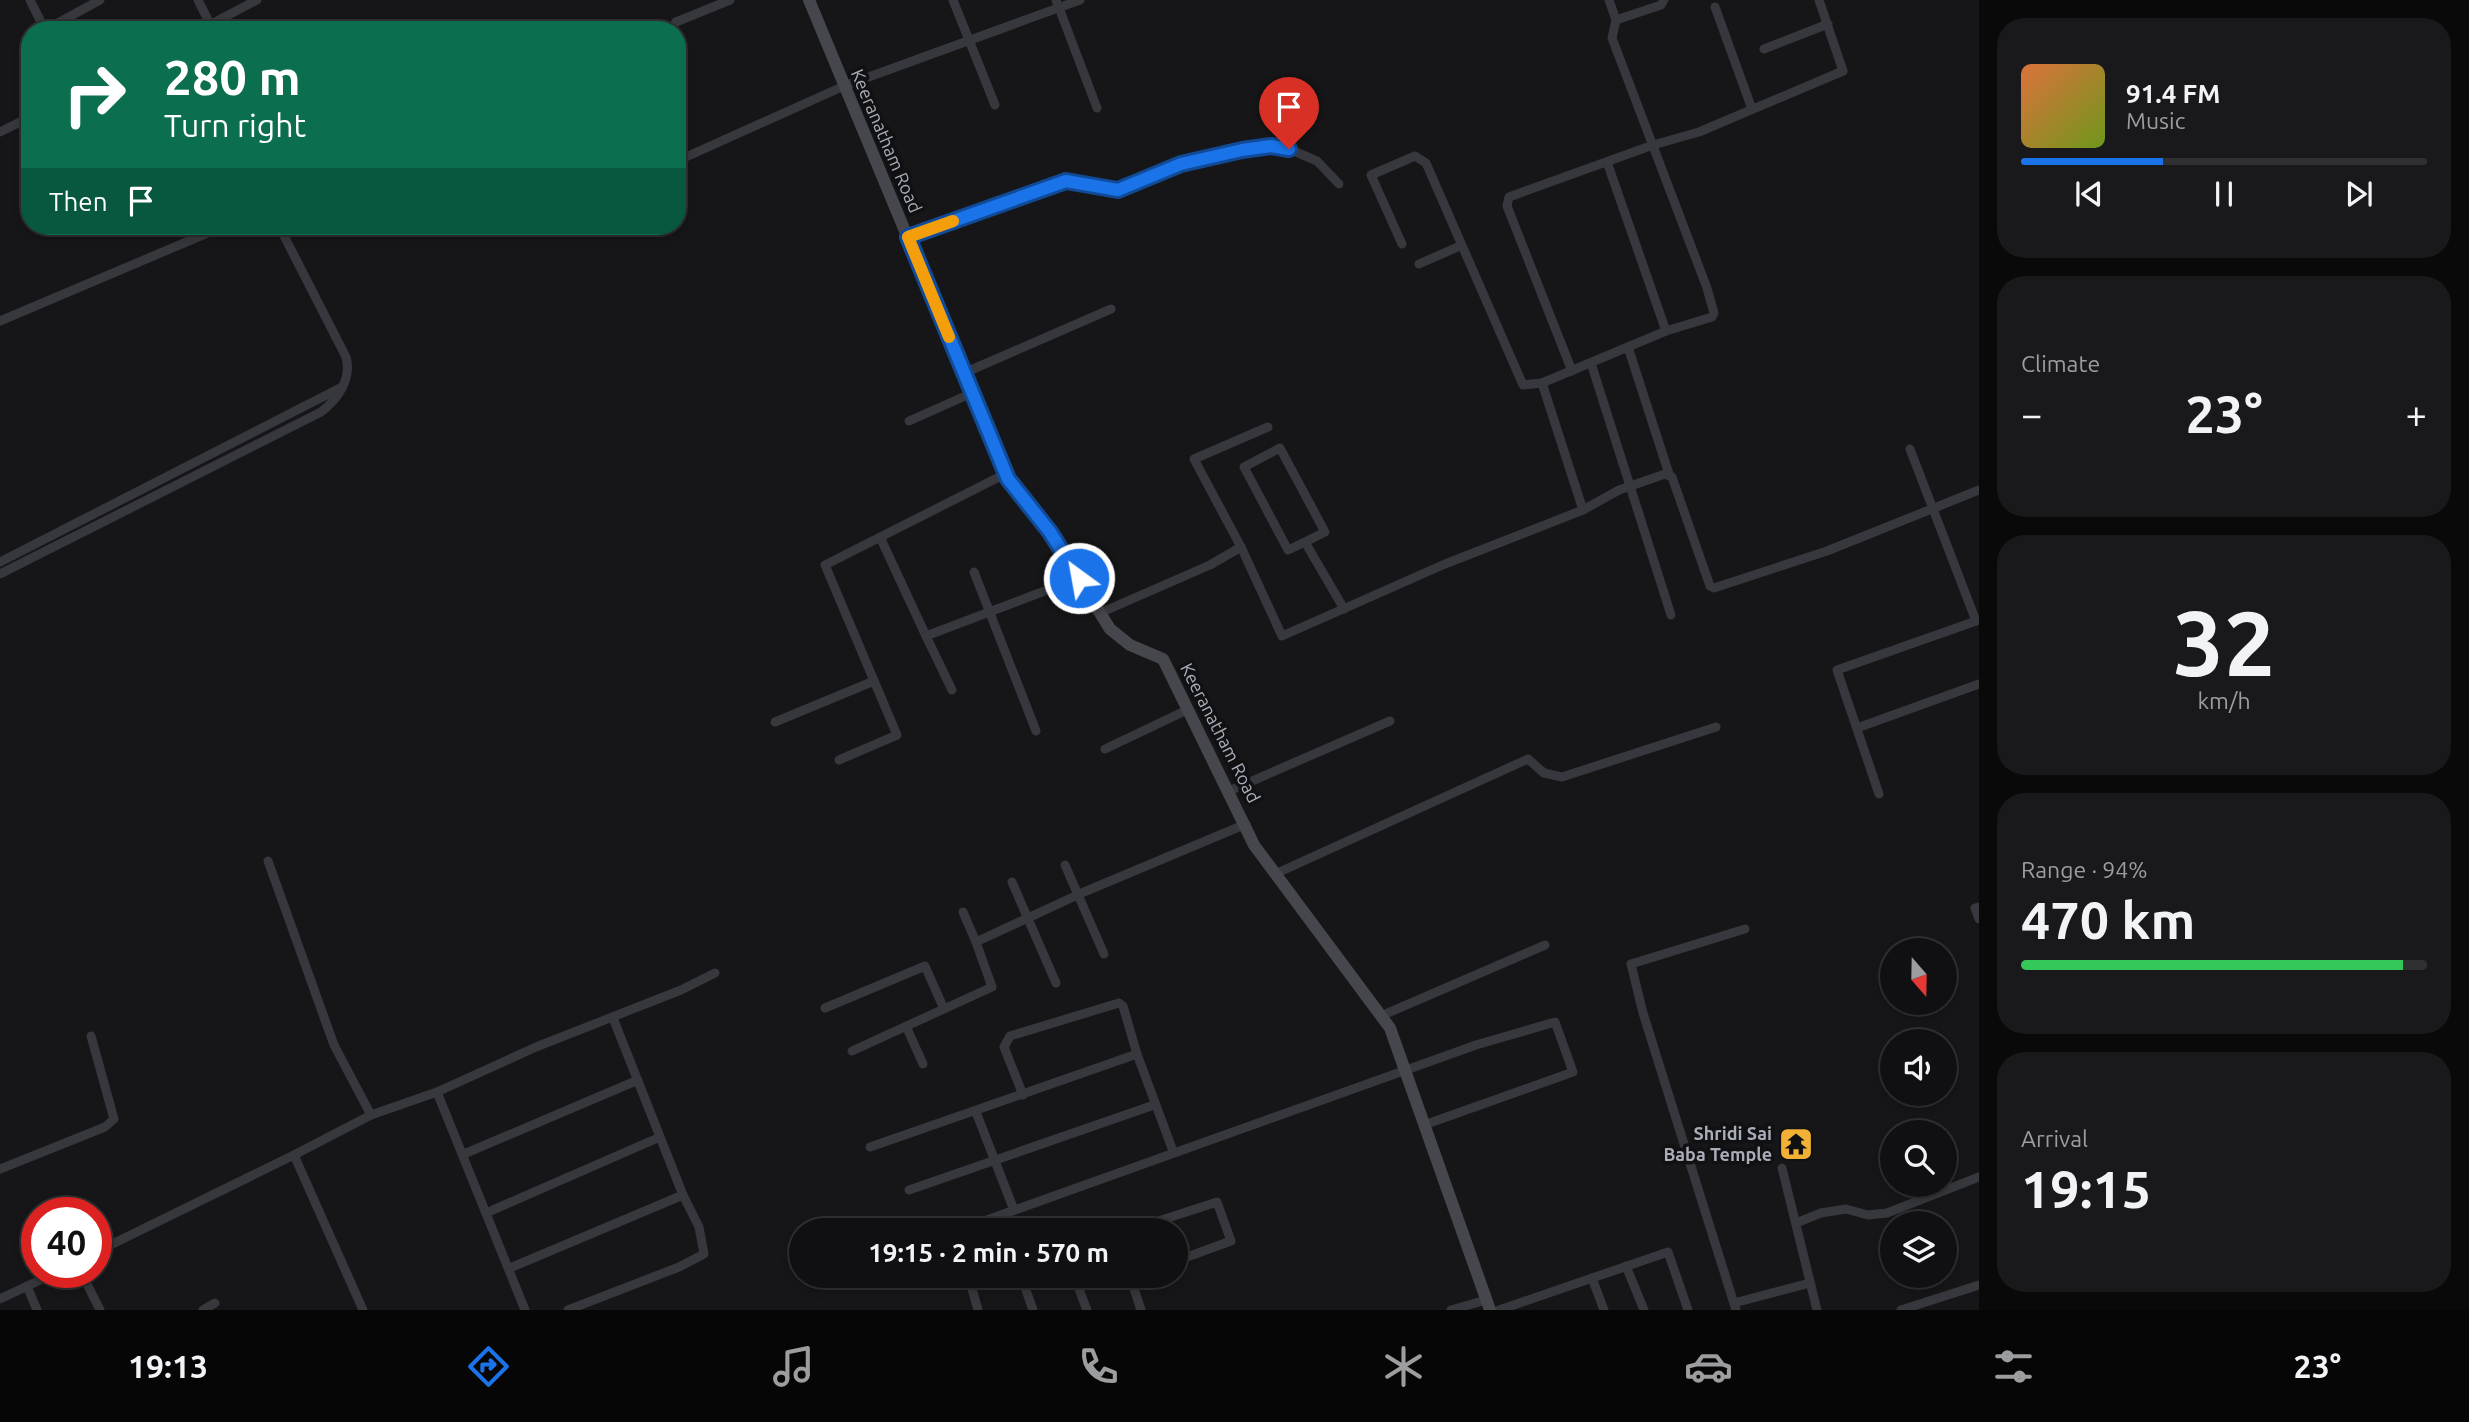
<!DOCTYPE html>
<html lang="en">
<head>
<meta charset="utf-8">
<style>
	body { margin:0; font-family:Ubuntu,sans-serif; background:#19191b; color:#f1f3f6; height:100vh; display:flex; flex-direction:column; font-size:26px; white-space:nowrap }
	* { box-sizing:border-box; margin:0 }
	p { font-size:23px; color:#9c9d9f }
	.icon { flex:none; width:38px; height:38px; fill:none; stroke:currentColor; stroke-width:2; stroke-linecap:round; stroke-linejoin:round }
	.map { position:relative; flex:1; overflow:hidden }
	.panel { display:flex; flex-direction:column; gap:18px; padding:18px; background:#09090a; width:490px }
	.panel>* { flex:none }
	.banner { position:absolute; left:21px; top:21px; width:665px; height:214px; border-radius:28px; box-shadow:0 4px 10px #0003,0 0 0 2px #303032; background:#0b6e4f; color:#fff; overflow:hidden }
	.needle { width:46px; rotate:160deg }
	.controls { position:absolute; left:1880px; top:938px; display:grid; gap:14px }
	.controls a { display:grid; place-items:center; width:77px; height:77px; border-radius:50%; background:#101012; box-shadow:0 4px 10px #0003,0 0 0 2px #303032; font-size:35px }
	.speed { position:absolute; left:21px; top:1197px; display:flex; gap:14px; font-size:35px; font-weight:700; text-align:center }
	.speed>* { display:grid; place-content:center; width:91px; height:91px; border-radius:50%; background:#101012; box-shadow:0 4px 10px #0003,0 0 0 2px #303032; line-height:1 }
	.speed .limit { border:10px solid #d22; background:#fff; color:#111 }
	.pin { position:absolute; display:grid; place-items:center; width:60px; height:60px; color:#fff; margin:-72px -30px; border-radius:50% 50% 50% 0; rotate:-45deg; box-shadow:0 0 7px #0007 }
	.pin .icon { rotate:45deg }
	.me { position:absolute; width:77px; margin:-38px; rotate:328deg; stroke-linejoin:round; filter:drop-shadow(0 0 5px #0008) }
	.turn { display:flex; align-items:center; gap:24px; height:147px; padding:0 28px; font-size:32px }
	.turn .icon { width:91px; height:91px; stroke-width:2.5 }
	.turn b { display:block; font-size:49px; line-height:60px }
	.then { display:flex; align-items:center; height:66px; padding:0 28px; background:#0003; gap:14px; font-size:26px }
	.big { font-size:52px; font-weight:700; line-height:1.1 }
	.panel .tile { flex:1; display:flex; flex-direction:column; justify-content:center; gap:10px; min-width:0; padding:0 24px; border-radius:28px; background:#19191b }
	.panel .dial { align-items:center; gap:0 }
	.dial b { font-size:91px; line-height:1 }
	.song { display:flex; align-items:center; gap:21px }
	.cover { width:84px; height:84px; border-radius:10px; background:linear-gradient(135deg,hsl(20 70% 55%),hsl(80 70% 35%)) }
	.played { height:7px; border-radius:4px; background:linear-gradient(90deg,#1a73e8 35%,#303032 35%) }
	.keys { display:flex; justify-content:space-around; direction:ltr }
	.heat { display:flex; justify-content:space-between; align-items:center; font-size:38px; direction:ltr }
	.charge { height:10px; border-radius:5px; background:linear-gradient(90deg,#34c759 94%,#303032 0) }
	.trip { position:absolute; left:789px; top:1218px; width:399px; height:70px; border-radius:35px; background:#101012; box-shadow:0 4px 10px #0003,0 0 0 2px #303032; font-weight:700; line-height:70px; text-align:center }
	.dock { display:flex; height:112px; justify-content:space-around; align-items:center; background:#060607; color:#9c9d9f }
	.dock .icon { width:49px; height:49px }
	.dock .selected { color:#1a73e8 }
	.dock b { font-size:32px; color:#f1f3f6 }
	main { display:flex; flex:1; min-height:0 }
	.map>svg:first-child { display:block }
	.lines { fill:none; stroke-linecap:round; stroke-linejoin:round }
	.street { stroke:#37383d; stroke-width:9 }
	.secondary { stroke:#45474d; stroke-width:12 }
	.route-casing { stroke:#114b97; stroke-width:18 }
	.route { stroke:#1a73e8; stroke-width:12 }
	.slow { stroke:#f59e0b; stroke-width:12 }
	.labels { text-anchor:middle; stroke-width:7; stroke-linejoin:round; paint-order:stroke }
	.street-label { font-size:18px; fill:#a8adb8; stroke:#111113 }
	.poi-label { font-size:18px; font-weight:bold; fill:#a8adb8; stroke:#111113; text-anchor:end }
</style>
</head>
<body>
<main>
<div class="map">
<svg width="1979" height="1310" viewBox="0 0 1979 1310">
	<rect width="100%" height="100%" fill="#161618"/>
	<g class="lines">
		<!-- street -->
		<g class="street">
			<polyline points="30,0 44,28"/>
			<polyline points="198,0 210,24"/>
			<polyline points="953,0 995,105"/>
			<polyline points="1056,0 1097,108"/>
			<polyline points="1715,7 1752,109"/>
			<polyline points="1616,20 1661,5 1664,0"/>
			<polyline points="45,30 100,0"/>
			<polyline points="200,30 257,0"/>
			<polyline points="670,30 676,22 730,0"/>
			<polyline points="1764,49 1828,24"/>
			<polyline points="0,132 30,117"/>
			<polyline points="677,161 844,86 1080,0"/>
			<polyline points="1607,162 1666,331"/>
			<polyline points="908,237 1066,181 1118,190 1181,164 1271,146 1289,149 1317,161 1339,184"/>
			<polyline points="1402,244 1371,175 1415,156 1426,163 1523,385 1542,383 1666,331 1712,317 1714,313 1707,288 1612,38 1616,20 1609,0"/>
			<polyline points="1419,264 1460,246"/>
			<polyline points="0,321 224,226"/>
			<polyline points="1628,347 1669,474"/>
			<polyline points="1591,363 1671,615"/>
			<polyline points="1572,371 1507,206 1509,197 1653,145 1699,132 1843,71 1819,0"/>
			<polyline points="964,373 1111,309"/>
			<polyline points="1542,383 1583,510"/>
			<polyline points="909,421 972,393"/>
			<polyline points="1268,427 1194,459 1241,547 1282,636 1445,564 1583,510 1619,490 1665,474 1672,477 1710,586 1714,588 1827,551 1979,490"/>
			<polyline points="1910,449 1976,621"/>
			<polyline points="880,537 926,636 1079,578"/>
			<polyline points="1305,542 1288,550 1244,467 1280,448 1325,532 1305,542 1344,609"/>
			<polyline points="0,562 342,387"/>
			<polyline points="974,572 1036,731"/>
			<path d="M0,574L321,412C338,399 352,379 346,357L279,226"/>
			<polyline points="1100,613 1210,565 1241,547"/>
			<polyline points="926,636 952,690"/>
			<polyline points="775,722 874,681"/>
			<polyline points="1857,728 1979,684"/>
			<polyline points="1105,749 1189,709"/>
			<polyline points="839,760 897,735 825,565 1005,474"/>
			<polyline points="1229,791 1390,721"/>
			<polyline points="1879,794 1837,670 1979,620"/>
			<polyline points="268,861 334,1045 371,1115"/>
			<polyline points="1065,865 1104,954"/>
			<polyline points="1275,874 1528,759 1544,773 1562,777 1716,727"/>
			<polyline points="1012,882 1056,983"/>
			<polyline points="1979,907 1975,908 1979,919"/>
			<polyline points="963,912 976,942"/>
			<polyline points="825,1008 925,966 944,1009"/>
			<polyline points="1381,1016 1545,945"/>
			<polyline points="906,1026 923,1064"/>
			<polyline points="852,1051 992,987 976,942 1084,892 1246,824"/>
			<polyline points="437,1092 525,1310"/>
			<polyline points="1023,1095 1004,1047 1010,1036 1119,1003 1123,1006 1137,1054"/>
			<polyline points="976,1112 1014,1210"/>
			<polyline points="870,1147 1137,1054 1173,1151"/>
			<polyline points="464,1154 638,1080"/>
			<polyline points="294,1155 371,1115 437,1092 536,1047 681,990 715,973"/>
			<polyline points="1782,1168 1817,1310"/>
			<polyline points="0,1169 105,1127 114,1119 91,1036"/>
			<polyline points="909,1190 1154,1105"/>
			<polyline points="486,1213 660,1137"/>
			<polyline points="1796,1223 1821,1213 1846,1209 1868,1215 1887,1213 1979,1177"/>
			<polyline points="959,1230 1476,1045 1555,1022 1573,1072 1424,1125"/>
			<polyline points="1131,1230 1217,1202 1231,1241 1176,1261"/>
			<polyline points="96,1252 294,1155 363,1310"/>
			<polyline points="1626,1266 1644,1310"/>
			<polyline points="510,1268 683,1195"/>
			<polyline points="81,1272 100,1310"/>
			<polyline points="1021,1276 1033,1310"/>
			<polyline points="1074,1276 1087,1310"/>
			<polyline points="1130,1276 1141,1310"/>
			<polyline points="1592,1278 1604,1310"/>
			<polyline points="27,1286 37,1310"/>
			<polyline points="0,1299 57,1272"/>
			<polyline points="1734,1303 1810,1283"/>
			<polyline points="203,1310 215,1303"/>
			<polyline points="568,1310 679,1267 704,1254 699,1227 683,1195 613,1018"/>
			<polyline points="978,1310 970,1282 992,1276"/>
			<polyline points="1451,1310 1486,1300"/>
			<polyline points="1499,1310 1668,1252 1688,1310"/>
			<polyline points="1736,1310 1643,1013 1631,964 1745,929"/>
			<polyline points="1901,1310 1979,1285"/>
		</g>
		<!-- secondary -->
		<polyline class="secondary" points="809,0 1008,479 1050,532 1110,629 1130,645 1163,659 1254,845 1390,1028 1490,1310"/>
	</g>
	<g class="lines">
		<!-- route casing -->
		<g class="route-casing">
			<polyline id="route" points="1079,578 1050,532 1008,479 908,237 1066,181 1118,190 1181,164 1242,150 1271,146 1289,149"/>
		</g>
		<!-- route -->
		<use href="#route" class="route"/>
		<!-- slow -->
		<polyline class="slow" points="949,337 908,237 953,221"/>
	</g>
	<!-- icons -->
	<defs>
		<g id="temple-square" transform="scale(1.75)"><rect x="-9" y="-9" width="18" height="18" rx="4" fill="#f2b134" stroke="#111113"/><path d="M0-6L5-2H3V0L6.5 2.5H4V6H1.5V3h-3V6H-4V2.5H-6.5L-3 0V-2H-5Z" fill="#111"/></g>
	</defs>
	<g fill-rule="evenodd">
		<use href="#temple-square" x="1796" y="1144"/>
	</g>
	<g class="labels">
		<!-- street labels -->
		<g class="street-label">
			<text transform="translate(886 141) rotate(67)" y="6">Keeranatham Road</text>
			<text transform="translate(1220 733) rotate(63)" y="6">Keeranatham Road</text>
		</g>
		<!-- poi labels -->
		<g class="poi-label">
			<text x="1772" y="1140">Shridi Sai<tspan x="1772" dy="21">Baba Temple</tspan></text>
		</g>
	</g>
</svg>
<div class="controls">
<a><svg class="needle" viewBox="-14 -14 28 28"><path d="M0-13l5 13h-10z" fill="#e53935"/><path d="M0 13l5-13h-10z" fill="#9c9d9f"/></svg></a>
<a><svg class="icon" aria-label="sound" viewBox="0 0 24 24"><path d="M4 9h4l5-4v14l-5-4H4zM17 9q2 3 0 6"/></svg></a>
<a><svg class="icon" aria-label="search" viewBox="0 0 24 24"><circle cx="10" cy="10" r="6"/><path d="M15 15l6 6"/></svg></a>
<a><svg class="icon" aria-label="layers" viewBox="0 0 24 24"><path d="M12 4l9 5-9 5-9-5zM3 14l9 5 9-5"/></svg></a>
</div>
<div class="speed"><div class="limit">40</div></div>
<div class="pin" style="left:1289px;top:149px;background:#d93025"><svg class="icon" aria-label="arrive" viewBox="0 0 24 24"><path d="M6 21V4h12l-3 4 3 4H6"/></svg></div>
<svg class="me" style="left:1079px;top:578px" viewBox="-20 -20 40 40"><circle r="17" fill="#1a73e8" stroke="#fff" stroke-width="3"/><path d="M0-11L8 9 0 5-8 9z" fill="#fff"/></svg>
<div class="trip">19:15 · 2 min · 570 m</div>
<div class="banner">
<div class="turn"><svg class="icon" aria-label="right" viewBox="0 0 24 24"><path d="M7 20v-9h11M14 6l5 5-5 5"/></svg><div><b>280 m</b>Turn right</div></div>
<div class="then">Then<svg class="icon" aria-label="arrive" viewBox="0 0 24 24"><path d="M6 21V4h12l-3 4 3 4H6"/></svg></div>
</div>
</div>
<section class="panel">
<div class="tile">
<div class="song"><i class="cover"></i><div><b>91.4 FM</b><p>Music</p></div></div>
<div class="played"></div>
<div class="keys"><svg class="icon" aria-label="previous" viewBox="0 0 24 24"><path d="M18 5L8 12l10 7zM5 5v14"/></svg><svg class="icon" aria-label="pause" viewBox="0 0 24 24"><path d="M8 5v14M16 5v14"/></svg><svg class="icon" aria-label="next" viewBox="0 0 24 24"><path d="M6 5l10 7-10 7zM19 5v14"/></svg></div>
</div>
<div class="tile"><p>Climate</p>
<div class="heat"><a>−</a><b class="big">23°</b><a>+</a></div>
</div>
<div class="tile dial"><b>32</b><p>km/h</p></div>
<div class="tile"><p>Range · 94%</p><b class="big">470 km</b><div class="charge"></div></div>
<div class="tile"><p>Arrival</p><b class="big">19:15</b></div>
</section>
</main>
<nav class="dock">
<b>19:13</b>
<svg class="icon selected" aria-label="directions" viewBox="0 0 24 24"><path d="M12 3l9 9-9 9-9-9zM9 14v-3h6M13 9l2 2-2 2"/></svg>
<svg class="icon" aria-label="music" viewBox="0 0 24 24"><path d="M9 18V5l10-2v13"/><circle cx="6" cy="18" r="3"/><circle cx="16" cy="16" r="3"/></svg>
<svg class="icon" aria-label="phone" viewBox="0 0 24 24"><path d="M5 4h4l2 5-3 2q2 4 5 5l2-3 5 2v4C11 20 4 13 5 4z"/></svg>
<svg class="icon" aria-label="climate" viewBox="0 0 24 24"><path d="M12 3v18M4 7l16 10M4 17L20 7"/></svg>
<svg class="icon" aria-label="car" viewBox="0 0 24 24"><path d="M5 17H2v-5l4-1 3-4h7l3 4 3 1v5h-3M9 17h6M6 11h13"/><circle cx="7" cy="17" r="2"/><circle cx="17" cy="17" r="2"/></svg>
<svg class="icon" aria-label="filters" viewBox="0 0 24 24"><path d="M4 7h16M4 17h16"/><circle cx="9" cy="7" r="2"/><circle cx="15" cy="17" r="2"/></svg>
<b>23°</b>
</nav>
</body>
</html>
